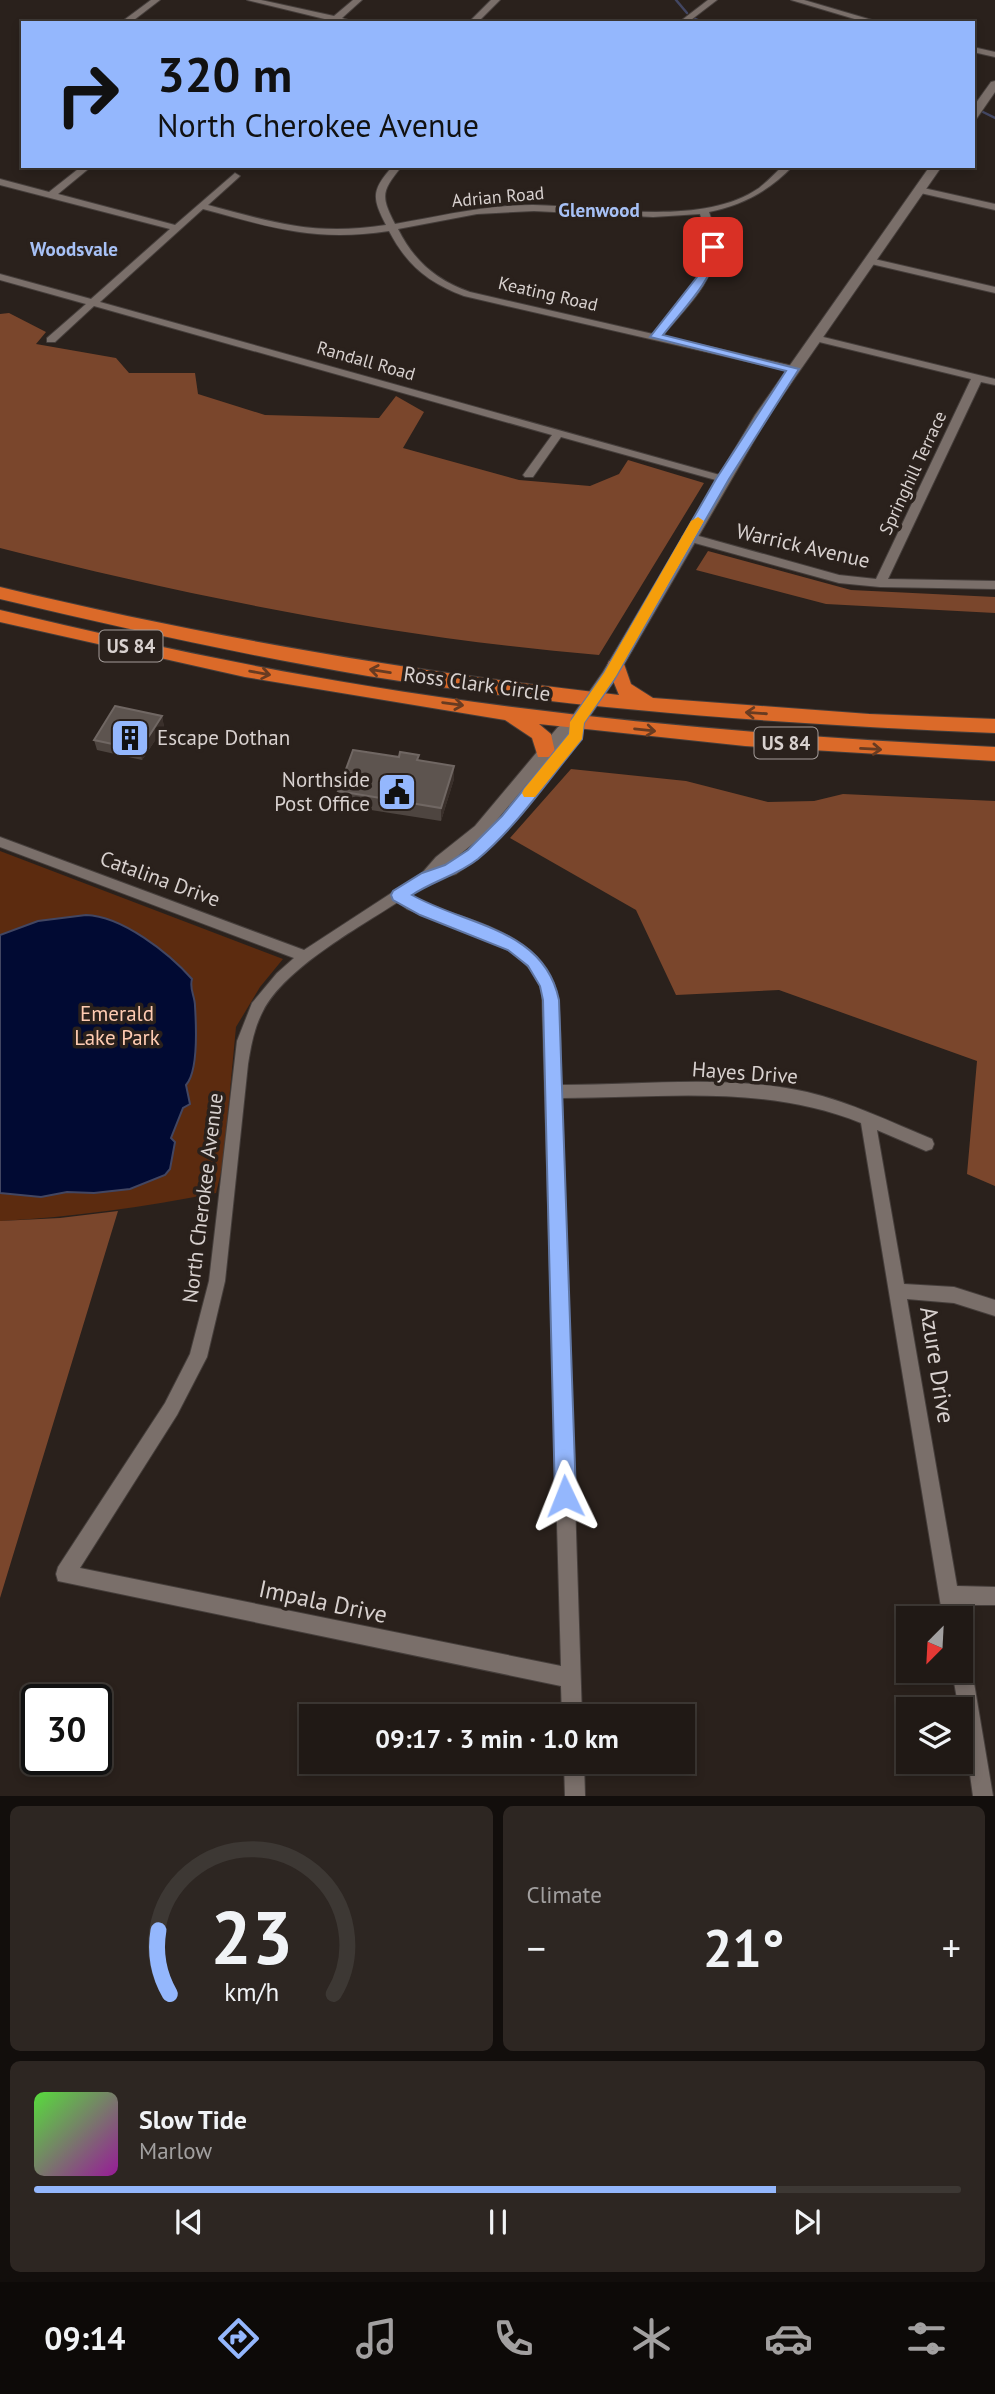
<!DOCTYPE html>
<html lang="en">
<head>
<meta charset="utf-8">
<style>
	body { margin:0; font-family:"PT Sans",sans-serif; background:#2d2622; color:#f1f3f6; height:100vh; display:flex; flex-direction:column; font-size:26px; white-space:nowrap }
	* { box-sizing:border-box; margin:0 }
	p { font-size:23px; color:#a2a0a0 }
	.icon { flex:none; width:38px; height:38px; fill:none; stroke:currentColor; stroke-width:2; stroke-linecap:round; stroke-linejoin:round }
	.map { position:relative; height:1796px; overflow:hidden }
	.details { display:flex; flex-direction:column; gap:10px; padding:10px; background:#120e0c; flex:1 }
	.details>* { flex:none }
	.banner { position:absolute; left:21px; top:21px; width:954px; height:147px; border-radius:0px; box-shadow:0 4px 10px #0003,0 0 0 2px #3d3834; background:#94b7fd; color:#111; overflow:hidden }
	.needle { width:46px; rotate:204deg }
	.buttons { position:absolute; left:896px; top:1606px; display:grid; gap:14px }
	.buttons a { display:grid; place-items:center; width:77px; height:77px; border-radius:0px; background:#201915; box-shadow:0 4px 10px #0003,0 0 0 2px #3d3834; font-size:35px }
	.speed { position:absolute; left:21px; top:1684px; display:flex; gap:14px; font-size:35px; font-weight:700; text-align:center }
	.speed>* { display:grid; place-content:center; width:91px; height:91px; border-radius:50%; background:#201915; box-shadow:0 4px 10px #0003,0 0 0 2px #3d3834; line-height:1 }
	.speed .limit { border:4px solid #111; border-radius:10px; background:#fff; color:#111 }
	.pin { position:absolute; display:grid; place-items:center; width:60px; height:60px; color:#fff; margin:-30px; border-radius:14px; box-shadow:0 4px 10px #0006 }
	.me { position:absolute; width:77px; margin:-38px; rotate:358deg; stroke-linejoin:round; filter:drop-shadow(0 0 5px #0008) }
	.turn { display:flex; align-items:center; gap:24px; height:147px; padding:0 21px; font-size:32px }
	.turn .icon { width:91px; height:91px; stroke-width:2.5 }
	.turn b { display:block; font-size:49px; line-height:60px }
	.big { font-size:52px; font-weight:800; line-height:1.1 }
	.details .tile { flex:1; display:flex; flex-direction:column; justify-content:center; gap:10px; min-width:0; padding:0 24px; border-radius:10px; background:#2d2622 }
	.details .dial { align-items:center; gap:0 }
	.dial svg { height:182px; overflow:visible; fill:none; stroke:#3d3834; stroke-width:7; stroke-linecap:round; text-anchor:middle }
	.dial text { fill:#f1f3f6; stroke:none }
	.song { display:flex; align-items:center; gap:21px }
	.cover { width:84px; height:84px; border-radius:10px; background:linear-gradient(135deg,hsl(110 70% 55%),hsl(300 70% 35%)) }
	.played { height:7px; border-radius:4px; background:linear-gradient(90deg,#94b7fd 80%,#3d3834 80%) }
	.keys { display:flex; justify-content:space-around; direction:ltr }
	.heat { display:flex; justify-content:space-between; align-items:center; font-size:38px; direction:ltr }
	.details .tiles { flex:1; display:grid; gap:10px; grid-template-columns:1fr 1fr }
	.tile:last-child { grid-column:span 2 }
	.trip { position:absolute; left:299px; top:1704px; width:396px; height:70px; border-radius:0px; background:#201915; box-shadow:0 4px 10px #0003,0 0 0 2px #3d3834; font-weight:800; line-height:70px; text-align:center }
	.tab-bar { display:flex; height:112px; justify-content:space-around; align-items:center; background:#0d0a08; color:#a2a0a0 }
	.tab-bar .icon { width:49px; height:49px }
	.tab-bar .selected { color:#94b7fd }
	.tab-bar b { font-size:32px; color:#f1f3f6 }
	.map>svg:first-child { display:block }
	.green { fill:#5c2b0f }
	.forest { fill:#7a462c }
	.water { fill:#010a33; stroke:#424662; stroke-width:2 }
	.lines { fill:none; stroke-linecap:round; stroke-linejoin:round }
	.stream { stroke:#424662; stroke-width:2.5 }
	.street-casing { stroke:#453e3b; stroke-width:2 }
	.secondary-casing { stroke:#453e3b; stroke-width:2 }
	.highway-casing { stroke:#453e3b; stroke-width:2 }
	.street { fill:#7a6f6a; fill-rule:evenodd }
	.secondary { fill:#7a6f6a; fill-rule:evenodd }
	.highway { fill:#db6a29; fill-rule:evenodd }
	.wall { fill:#4e4540 }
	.shaded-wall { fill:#3a302b }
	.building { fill:#5d544f; stroke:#706763; stroke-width:2 }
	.oneway { stroke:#683b21 }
	.route { fill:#94b7fd; stroke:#6077a4; stroke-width:2 }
	.slow { fill:#f59e0b }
	.labels { text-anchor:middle; stroke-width:7; stroke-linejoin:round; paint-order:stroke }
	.far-street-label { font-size:18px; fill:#d8d1cf; stroke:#2a211c }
	.far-neighbourhood-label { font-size:19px; font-weight:bold; fill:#a7c1f6; stroke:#2a211c }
	.shield { fill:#2a211c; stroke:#a49c99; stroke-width:2 }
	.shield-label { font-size:19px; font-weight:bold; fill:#d8d1cf }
	.street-label { font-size:21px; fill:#d8d1cf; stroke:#2a211c }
	.poi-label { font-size:21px; fill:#d8d1cf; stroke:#2a211c; text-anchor:start }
	.park-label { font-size:21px; fill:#fecbb2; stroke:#2a211c }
	.near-street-label { font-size:24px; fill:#d8d1cf; stroke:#2a211c }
</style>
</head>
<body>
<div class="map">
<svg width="995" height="1796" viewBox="0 0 995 1796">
	<rect width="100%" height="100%" fill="#2a211c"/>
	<!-- green -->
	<path class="green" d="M0,851L283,959L260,987L236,1027L223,1164L216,1193C144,1207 74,1217 0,1221Z"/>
	<!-- forest -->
	<g class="forest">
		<path d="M9,313L46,332L36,344L116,358L129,373H195L198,394L265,415L379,418L396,396L424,412L403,448L519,480L590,486L619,474L628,460L704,483L599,655C397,638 196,598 0,548V314Z"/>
		<polygon points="708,551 851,590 995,597 995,613 826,604 696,570"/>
		<polygon points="571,769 686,781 768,802 814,801 843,794 995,801 995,1186 967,1174 977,1061 779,990 676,995 636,910 510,838"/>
		<polygon points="118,1211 0,1598 0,1221 60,1218"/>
	</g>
	<!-- water -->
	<path class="water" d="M86,915C122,916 169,953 192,979C189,989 195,996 195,1006C196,1022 199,1071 186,1085L190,1104L183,1108L171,1138L175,1142L170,1169L165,1175L130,1189L94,1193L67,1192L41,1197L0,1193V935L38,921Z"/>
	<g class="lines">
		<!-- stream -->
		<g class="stream">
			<polyline points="676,0 687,13"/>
			<polyline points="695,19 705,23"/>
			<polyline points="983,112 995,118"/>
		</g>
		<!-- street casing -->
		<g class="street-casing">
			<g id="street">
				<polygon points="151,0 160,0 130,23 120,23"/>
				<polygon points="247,0 261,0 334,16 353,0 362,0 342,18 357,23 341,23"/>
				<polygon points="491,0 500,0 477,23 468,23"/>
				<polygon points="708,0 717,0 687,23 678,23"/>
				<polygon points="791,0 804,0 882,23 868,23"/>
				<polygon points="973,47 995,52 995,57 973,52"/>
				<path d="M82,166H92L58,194L175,225L235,173L240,176L238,178L208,205C275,223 315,236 386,225C372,198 371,190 393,166H402C382,191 380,195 395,224C441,216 486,205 533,205C599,206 701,228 759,188C768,181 775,173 783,166H793C769,191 743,205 709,212C729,270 697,295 662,336L793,366L798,369L793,372L464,296C428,283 406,264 389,231C315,242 273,228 203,209L100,302L727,477L729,479L723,482L561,437L533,477H525L523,475L552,435L94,306L55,342H47V338L86,304L0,280V274L91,299L170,229L0,185V179L49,192ZM534,211L653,217L700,214C719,268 686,295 653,334L470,292C436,280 414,261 398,229L477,214Z"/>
				<polygon points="919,187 995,204 995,210 916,192 914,190"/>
				<polygon points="870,258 995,287 995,293 867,263 867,259"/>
				<polygon points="815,335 995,379 995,385 981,382 888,579 995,581 995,589 880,587 839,583 684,540 682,537 688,533 839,575 876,579 971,379 811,340 811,336"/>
				<path d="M577,717L583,722L582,738L512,824L478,858L456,874L432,881L409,895L417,901C467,920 550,935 558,1000C562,1028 560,1057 561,1085C643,1085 726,1074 807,1092C850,1102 891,1122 932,1139L934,1144L932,1149L926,1151L877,1130L904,1284L954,1287L995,1300V1316L954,1303L907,1299L957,1586L995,1587V1605H960L962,1619L961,1623V1619H943L861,1123C764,1084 663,1098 562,1098L582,1717H562L561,1686L58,1581L56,1574L58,1567L165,1403L190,1354L209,1281L237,1041L252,1003L277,973L294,958L0,847V837L304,950L422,873L436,857L475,826L558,727ZM571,732L502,816L468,850L444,867L485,834ZM398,902L407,909C449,925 530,943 542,992L561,1666L80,1568L177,1415L207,1357L225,1281L248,1064C251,1046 254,1028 263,1011C285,968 358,928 398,902Z"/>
				<polygon points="961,1655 968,1658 971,1665 993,1796 973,1796 961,1710 959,1710 952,1671 961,1671"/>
				<polygon points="564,1762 584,1762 585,1796 565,1796"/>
			</g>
		</g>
		<!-- secondary casing -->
		<g class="secondary-casing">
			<g id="secondary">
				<polygon points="995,81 995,92 977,118 973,119 973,107 991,82"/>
				<polygon points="930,166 942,166 769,415 615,680 583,726 571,726 568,722 571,718 603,672 755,415"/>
			</g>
		</g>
		<!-- highway casing -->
		<g class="highway-casing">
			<g id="highway">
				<path d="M0,587C207,637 407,671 619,695L607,666L609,661H623L631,684L653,698L869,714L995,719V733C785,724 575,710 368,676C244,655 122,628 0,599Z"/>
				<path d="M0,610C122,639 244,666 368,686C576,720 785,737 995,747V761L745,746L539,724L551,734L555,752L552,757H538L532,738L505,720L245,677L0,622Z"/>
			</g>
		</g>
		<!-- street -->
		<use href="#street" class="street"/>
		<!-- secondary -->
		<use href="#secondary" class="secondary"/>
		<!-- highway -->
		<use href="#highway" class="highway"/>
	</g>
	<!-- wall -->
	<g class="wall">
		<polygon points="162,716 164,727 142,760 97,750 94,740"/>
		<polygon points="419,760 454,779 441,821 339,805 338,791"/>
	</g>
	<!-- shaded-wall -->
	<g class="shaded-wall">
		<polygon points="162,716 164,727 142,760 140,750"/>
		<polygon points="454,766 454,779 441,821 441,808"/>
	</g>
	<!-- building -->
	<g class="building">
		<polygon points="115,706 162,716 140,750 94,740"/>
		<polygon points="353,750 399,757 400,752 419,755 417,760 454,766 441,808 338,791"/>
	</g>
	<!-- one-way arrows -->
	<defs><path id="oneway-shaft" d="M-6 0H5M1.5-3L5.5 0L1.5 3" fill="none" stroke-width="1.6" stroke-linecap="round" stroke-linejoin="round" transform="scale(1.75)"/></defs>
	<g class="oneway">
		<use href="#oneway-shaft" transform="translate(380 671) rotate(-171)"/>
		<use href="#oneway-shaft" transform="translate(260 673) rotate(10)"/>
		<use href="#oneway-shaft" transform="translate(453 704) rotate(8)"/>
		<use href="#oneway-shaft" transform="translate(756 713) rotate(-176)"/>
		<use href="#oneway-shaft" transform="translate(645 730) rotate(6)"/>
		<use href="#oneway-shaft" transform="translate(871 749) rotate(3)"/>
	</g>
	<!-- route -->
	<path class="route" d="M710,245L719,247C712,282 684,308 663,335L799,369L729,479L614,680L584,723L582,739C549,779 518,825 478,859C458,875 433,881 412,895C467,926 544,928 559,1000L576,1496L573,1504L565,1507L558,1504L555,1496L543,1000L540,986L528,966L508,950L420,915L393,900L391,895L393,891L422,873L445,865L468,850L502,816L569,734L572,719L604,673L716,479L786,371L650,337L697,277Z"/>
	<!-- slow -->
	<polygon class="slow" points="698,517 704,521 616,676 584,723 582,739 535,797 524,797 522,793 524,789 569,734 570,722 604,673 691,521"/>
	<!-- icons -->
	<defs>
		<g id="building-square" transform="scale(2.0125)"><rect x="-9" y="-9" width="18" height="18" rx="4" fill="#94b7fd" stroke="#2a211c"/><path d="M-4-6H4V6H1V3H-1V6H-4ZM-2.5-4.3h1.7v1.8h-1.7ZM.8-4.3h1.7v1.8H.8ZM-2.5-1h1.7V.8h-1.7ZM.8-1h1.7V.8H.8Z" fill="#111"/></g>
		<g id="civic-square" transform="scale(2.0125)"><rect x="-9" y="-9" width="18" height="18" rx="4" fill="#94b7fd" stroke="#2a211c"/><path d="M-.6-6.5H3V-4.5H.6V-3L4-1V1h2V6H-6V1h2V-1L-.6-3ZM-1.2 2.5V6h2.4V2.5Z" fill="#111"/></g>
	</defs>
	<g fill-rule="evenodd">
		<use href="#building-square" x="130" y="738"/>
		<use href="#civic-square" x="397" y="792"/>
	</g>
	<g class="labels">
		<!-- far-street labels -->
		<g class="far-street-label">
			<text transform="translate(498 197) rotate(-5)" y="6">Adrian Road</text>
			<text transform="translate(548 294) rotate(13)" y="6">Keating Road</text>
			<text transform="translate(366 361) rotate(16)" y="6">Randall Road</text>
			<text transform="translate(913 473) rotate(-65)" y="6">Springhill Terrace</text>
		</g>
		<!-- far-neighbourhood labels -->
		<g class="far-neighbourhood-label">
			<text x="599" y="217">Glenwood</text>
			<text x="74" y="256">Woodsvale</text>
		</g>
		<!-- shield labels -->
		<g class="shield">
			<rect x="99.5" y="630.5" width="63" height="31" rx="5"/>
			<rect x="754.5" y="727.5" width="63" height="31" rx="5"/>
		</g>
		<g class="shield-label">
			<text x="131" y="653">US 84</text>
			<text x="786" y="750">US 84</text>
		</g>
		<!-- street labels -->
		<g class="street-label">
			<text transform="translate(803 546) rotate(13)" y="7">Warrick Avenue</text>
			<text transform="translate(477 684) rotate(8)" y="7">Ross Clark Circle</text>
			<text transform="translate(160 879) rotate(20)" y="7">Catalina Drive</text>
			<text transform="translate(745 1073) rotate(4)" y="7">Hayes Drive</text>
			<text transform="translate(203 1198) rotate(-83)" y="7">North Cherokee Avenue</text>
		</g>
		<!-- poi labels -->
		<g class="poi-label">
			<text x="157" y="745">Escape Dothan</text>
			<text x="370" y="787" text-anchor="end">Northside<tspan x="370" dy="24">Post Office</tspan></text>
		</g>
		<!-- park labels -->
		<g class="park-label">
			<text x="117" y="1021">Emerald<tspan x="117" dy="24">Lake Park</tspan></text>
		</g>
		<!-- near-street labels -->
		<g class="near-street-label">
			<text transform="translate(937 1365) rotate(81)" y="8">Azure Drive</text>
			<text transform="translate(323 1602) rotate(12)" y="8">Impala Drive</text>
		</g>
	</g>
</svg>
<div class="buttons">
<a><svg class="needle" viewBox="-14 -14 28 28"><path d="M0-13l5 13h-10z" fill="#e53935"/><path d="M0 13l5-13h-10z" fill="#a2a0a0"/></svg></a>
<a><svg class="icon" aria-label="layers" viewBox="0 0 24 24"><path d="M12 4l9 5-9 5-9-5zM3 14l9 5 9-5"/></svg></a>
</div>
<div class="speed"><div class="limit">30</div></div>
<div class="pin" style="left:713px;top:247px;background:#d93025"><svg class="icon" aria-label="arrive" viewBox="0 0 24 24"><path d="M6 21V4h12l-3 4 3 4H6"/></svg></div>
<svg class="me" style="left:565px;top:1496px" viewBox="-20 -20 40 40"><path d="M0-17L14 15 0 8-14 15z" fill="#94b7fd" stroke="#fff" stroke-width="4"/></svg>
<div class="trip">09:17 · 3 min · 1.0 km</div>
<div class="banner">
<div class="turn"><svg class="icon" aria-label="right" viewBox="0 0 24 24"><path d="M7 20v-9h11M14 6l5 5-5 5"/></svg><div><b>320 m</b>North Cherokee Avenue</div></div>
</div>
</div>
<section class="details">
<div class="tiles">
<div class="tile dial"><svg viewBox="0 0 100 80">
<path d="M14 69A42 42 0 1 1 86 69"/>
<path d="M14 69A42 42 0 0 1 9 41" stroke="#94b7fd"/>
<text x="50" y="56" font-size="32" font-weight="700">23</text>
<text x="50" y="72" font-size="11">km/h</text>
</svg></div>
<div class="tile"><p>Climate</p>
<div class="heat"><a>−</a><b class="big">21°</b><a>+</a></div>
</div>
<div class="tile">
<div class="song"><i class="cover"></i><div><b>Slow Tide</b><p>Marlow</p></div></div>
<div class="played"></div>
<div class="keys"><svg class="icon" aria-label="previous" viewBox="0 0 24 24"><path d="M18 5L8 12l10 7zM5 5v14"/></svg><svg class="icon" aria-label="pause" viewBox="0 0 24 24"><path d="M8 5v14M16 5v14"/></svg><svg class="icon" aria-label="next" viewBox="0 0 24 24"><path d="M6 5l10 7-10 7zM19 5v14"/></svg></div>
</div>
</div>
</section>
<nav class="tab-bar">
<b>09:14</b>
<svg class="icon selected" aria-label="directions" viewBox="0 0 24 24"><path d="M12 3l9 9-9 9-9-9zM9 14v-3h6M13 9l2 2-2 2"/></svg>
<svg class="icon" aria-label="music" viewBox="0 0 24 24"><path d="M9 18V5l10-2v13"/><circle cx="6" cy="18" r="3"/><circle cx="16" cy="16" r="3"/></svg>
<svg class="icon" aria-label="phone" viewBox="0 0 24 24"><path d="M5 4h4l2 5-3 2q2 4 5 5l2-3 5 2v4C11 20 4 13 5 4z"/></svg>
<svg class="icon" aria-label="climate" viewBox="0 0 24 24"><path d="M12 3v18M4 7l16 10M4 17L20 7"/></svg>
<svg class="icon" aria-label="car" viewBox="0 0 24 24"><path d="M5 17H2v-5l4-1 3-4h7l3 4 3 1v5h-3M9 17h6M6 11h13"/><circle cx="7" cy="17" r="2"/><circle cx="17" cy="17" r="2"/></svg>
<svg class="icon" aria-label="filters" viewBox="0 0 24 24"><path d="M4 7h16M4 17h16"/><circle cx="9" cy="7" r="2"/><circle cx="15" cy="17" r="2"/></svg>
</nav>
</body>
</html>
